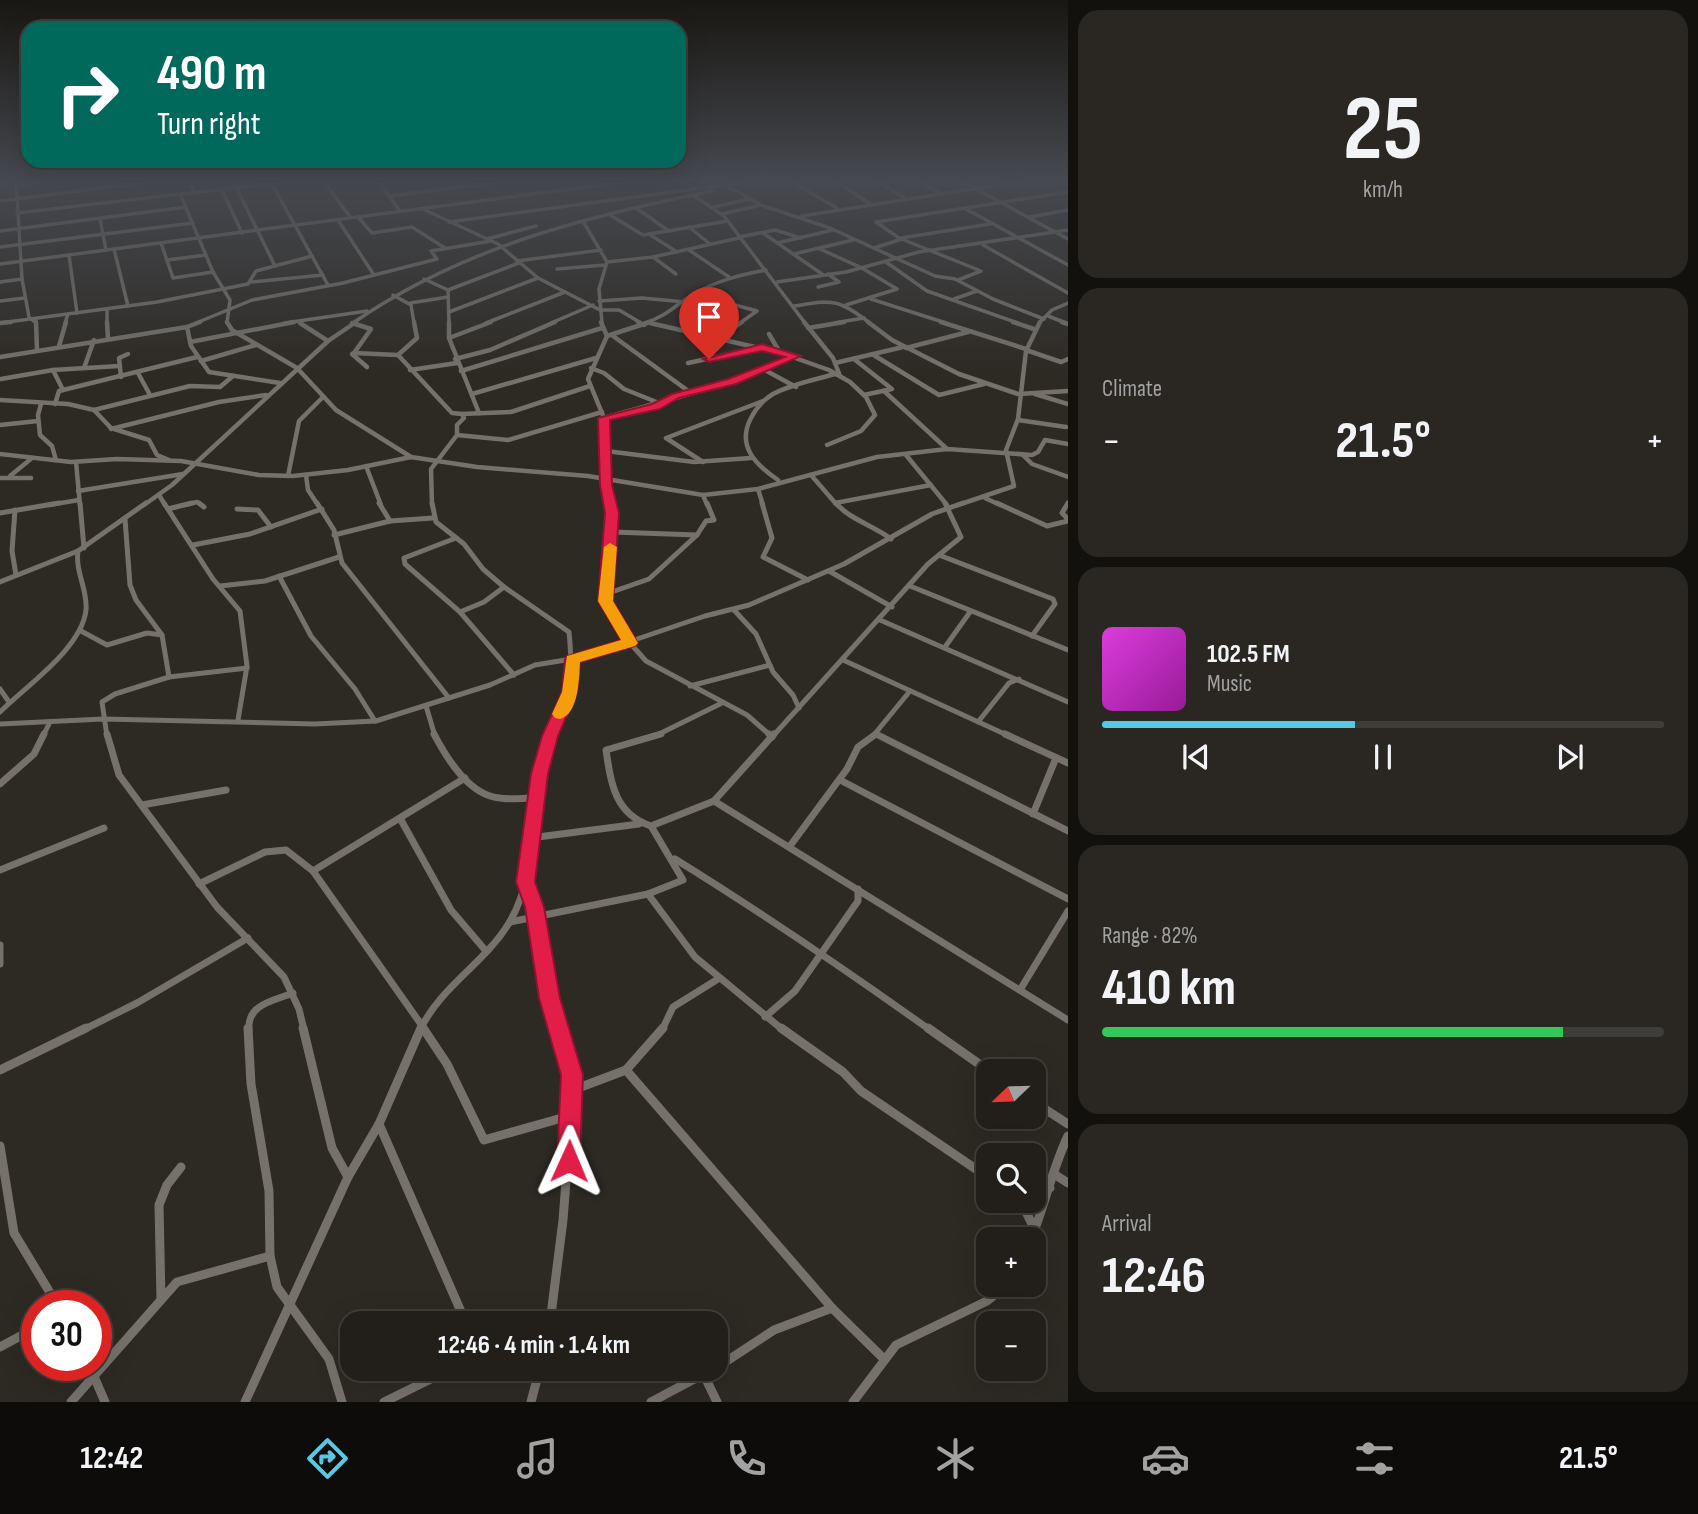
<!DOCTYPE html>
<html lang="en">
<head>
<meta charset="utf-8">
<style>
	body { margin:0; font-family:"Sofia Sans Condensed",sans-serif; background:#2a2723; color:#f1f3f6; height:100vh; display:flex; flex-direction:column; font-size:26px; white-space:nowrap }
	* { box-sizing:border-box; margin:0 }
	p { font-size:23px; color:#a2a2a2 }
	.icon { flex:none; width:38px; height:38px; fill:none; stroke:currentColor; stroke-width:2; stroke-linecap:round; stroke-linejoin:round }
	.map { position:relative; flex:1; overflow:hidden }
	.drawer { display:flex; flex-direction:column; gap:10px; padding:10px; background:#13110e; width:630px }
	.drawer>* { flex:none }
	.top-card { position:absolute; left:21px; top:21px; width:665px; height:147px; border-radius:21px; box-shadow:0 7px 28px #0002,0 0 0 2px #3f3d39; background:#00695c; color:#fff; overflow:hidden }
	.needle { width:46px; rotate:247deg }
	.controls { position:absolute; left:976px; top:1059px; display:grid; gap:14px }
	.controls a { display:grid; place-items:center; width:70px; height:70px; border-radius:14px; background:#221f1a; box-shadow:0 7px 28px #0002,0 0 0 2px #3f3d39; font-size:35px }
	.speed { position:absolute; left:21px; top:1290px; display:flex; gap:14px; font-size:35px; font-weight:700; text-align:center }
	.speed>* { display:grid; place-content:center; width:91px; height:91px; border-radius:50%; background:#221f1a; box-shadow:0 7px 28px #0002,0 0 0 2px #3f3d39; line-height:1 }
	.speed .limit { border:10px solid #d22; background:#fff; color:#111 }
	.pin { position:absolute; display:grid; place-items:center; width:60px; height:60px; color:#fff; margin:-72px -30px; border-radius:50% 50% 50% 0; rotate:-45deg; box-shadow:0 0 7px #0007 }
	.pin .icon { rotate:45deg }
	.me { position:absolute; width:77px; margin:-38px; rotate:1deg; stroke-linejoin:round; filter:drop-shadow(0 0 5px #0008) }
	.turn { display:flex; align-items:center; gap:24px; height:147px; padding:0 21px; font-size:32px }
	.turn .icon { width:91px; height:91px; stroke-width:2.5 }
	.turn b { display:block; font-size:49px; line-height:60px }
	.big { font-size:52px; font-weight:700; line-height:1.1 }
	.drawer .card { flex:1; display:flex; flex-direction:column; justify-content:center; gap:10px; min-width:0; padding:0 24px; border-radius:21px; background:#2a2723 }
	.drawer .dial { align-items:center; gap:0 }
	.dial b { font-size:91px; line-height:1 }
	.song { display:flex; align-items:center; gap:21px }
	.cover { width:84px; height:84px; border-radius:10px; background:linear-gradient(135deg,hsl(300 70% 55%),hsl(300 70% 35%)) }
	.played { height:7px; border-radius:4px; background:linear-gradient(90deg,#59c8e4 45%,#3f3d39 45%) }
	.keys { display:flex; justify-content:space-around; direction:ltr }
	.heat { display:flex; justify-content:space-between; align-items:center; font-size:38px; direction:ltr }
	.charge { height:10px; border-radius:5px; background:linear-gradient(90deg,#34c759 82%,#3f3d39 0) }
	.trip { position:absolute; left:340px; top:1311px; width:388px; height:70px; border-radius:21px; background:#221f1a; box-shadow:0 7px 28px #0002,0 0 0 2px #3f3d39; font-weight:700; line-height:70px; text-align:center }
	.tab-bar { display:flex; height:112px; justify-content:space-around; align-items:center; background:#0e0c0a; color:#a2a2a2 }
	.tab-bar .icon { width:49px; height:49px }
	.tab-bar .active { color:#59c8e4 }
	.tab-bar b { font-size:32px; color:#f1f3f6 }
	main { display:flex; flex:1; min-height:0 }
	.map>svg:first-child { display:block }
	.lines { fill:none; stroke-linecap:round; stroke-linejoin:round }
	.street-far4 { stroke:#76726b; stroke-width:3.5 }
	.street-far3 { stroke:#76726b; stroke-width:4.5 }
	.street-far2 { stroke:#76726b; stroke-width:5 }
	.street-far1 { stroke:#76726b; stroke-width:7 }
	.street { stroke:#76726b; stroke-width:9 }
	.route { fill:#e11d48; stroke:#92132f; stroke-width:2 }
	.slow { fill:#f59e0b }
</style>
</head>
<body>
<main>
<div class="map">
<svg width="1068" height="1402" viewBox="0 0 1068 1402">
	<rect width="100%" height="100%" fill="#2d2923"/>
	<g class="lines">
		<!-- street-far4 -->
		<g class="street-far4">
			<polyline points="16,179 22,279 29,317 36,323"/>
			<polyline points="189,179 195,194"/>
			<polyline points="232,179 275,266"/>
			<polyline points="322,179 351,218"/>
			<polyline points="377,179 400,211"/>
			<polyline points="787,179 837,208"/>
			<polyline points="832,179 869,203"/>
			<polyline points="874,179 905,198"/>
			<polyline points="916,179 938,192"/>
			<polyline points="958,179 1068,239"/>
			<polyline points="380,183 408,179"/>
			<polyline points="272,184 328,285"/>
			<polyline points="17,185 64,179"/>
			<polyline points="726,185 761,205 830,228 935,276 955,279 993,299 1044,319"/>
			<polyline points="222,190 242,233"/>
			<polyline points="693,195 724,216 805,323"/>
			<polyline points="181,196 213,272 230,300 227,323"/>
			<polyline points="390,196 524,179"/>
			<polyline points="0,201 171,179"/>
			<polyline points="713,207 749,199"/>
			<polyline points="636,208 669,231"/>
			<polyline points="423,209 498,244 538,278 600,310 619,310 641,323"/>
			<polyline points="966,209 1068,265"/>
			<polyline points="17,213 309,179"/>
			<polyline points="722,214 761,205"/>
			<polyline points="610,215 643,235 728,221"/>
			<polyline points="802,216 1035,179"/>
			<polyline points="358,217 372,233 412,227 445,248"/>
			<polyline points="1030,217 1068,210"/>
			<polyline points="100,219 106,250"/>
			<polyline points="338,220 374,275"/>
			<polyline points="449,222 740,183 744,179"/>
			<polyline points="584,223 607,262 599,289 602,323"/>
			<polyline points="689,227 710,244"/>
			<polyline points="0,231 186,207"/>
			<polyline points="763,233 822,274"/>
			<polyline points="649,234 677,252"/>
			<polyline points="739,237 775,230 801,238"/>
			<polyline points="901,238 990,224"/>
			<polyline points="487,239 536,226"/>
			<polyline points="161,243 173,278 213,272"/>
			<polyline points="777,243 833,230"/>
			<polyline points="983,245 1068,293"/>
			<polyline points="0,247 193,223"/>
			<polyline points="874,248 902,239"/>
			<polyline points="114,249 128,306"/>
			<polyline points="820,249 862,268 897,289 846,305"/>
			<polyline points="689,250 729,277"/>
			<polyline points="794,254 853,240"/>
			<polyline points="69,255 77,313"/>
			<polyline points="653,257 676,274"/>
			<polyline points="167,260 206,255"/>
			<polyline points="517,261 601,250"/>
			<polyline points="607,262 653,257 739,238"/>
			<polyline points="886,262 927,291 1018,323"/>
			<polyline points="0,264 646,179"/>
			<polyline points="557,269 605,265"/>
			<polyline points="424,279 448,290 519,263"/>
			<polyline points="958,280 981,271 899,238 876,222 1068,192"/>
			<polyline points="0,282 22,279"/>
			<polyline points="252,282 323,275"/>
			<polyline points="777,282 846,272 919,252 1068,230"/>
			<polyline points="818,287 839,282 828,274"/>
			<polyline points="448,290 449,323"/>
			<polyline points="695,294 757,311 740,323"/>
			<polyline points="393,295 411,305 414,323"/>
			<polyline points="871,299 946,323"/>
			<polyline points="954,299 977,291"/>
			<polyline points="0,301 25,298"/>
			<polyline points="599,301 642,298 685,302"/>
			<polyline points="410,303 448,297"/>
			<path d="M794,306C834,300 837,298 870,323"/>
			<polyline points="107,309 107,323"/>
			<polyline points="449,312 538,278"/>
			<polyline points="1048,316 1066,323"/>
			<polyline points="0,323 157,302 248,284 256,271 312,256"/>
			<polyline points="65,323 68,314"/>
			<polyline points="196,323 252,300 343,283 437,259 431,251 491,241"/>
			<polyline points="285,323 367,311"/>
			<path d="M353,323C461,248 586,216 713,191L708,187"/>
			<polyline points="486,323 565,292"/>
			<polyline points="551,323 593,305"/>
			<path d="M645,323C668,315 673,307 692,295C716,281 739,275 766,270"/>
			<polyline points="834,323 864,318"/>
			<polyline points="1039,323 1052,310 1068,303"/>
		</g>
		<!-- street-far3 -->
		<g class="street-far3">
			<polyline points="36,322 37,350"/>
			<polyline points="107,322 108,338"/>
			<polyline points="227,322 232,330 297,368 336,410 411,457"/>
			<polyline points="449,322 449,338 479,413"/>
			<polyline points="601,322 607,336 588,379 604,418 606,485 610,505"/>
			<polyline points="638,322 644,325"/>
			<polyline points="804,322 833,358 840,376"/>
			<polyline points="868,322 892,340 959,374 1018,394 1068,391"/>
			<polyline points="941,322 1026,349"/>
			<polyline points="1013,322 1034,329"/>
			<polyline points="1062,322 1068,324"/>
			<polyline points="0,323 11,322"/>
			<polyline points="300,323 328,341"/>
			<polyline points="352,323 371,329 354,353"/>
			<polyline points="650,323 781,353 829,370 850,382 866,397 875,415 861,431 827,445"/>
			<polyline points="187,327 191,346 209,372 280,383"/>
			<polyline points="808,328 844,322"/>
			<polyline points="769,334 779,351"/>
			<polyline points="607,336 650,322"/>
			<polyline points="613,336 691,393"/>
			<polyline points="449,338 491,322"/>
			<polyline points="718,339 742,322"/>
			<polyline points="190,342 294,322"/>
			<polyline points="59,346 66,322"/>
			<polyline points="906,348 968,332"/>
			<polyline points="1026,350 1061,362 1068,359"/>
			<polyline points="354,353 398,355 452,413 462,414"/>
			<polyline points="352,354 367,367"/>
			<polyline points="872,354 939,395 984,384"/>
			<polyline points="398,355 417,338 414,322"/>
			<polyline points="0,357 187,327 200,322"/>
			<polyline points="455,359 490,350 555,322"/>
			<polyline points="854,359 892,389 864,395"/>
			<polyline points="201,361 256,345"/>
			<polyline points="688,363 762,347"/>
			<polyline points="835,363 903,347"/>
			<polyline points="84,368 94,340"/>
			<polyline points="591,368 604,373 624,389 659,403"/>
			<polyline points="763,369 796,387"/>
			<polyline points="410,370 457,363"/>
			<polyline points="461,371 602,328"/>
			<polyline points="138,373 150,395"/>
			<polyline points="121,377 119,358 128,354"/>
			<polyline points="1,379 53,370"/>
			<polyline points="63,390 53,370 119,366"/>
			<polyline points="884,391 947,449"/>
			<polyline points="472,394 596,358"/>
			<polyline points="1035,394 1068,404"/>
			<polyline points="0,400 68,404 94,410 111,428 149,440 157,455 169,460"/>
			<polyline points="41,404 38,415 40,435 52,446 56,460"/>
			<polyline points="55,404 59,391 197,357"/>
			<polyline points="94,410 190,386 220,387 233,376"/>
			<polyline points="604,418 732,382 795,356"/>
			<polyline points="1018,420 1066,427"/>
			<polyline points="0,425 38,421"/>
			<polyline points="111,429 219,402 266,395"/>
			<polyline points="457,435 508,440 602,412"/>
			<polyline points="606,451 694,462 751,458"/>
			<polyline points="0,454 71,462 117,459 181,461 259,475 293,476 348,470 411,457 477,467 588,476 703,495 758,489 877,457 947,449 1032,455 1038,452 1045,440 1068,444"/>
			<polyline points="906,455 947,505"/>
			<polyline points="1023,455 1032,464 1068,477"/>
			<polyline points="76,462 80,505"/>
			<polyline points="703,462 666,438 763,401"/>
			<polyline points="366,466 381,505"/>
			<polyline points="306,475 308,490 318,505"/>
			<polyline points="811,475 837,505"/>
			<polyline points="10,476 32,458"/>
			<polyline points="288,476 299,421 323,397"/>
			<polyline points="0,478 31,478"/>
			<path d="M778,480C756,465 736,446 751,418C756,408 763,400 773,394C792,384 814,380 835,374"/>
			<polyline points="758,489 763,505"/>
			<polyline points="78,491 183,474"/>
			<polyline points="159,495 165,505"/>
			<polyline points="703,495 707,505"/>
			<polyline points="985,498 1000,505"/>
			<polyline points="835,503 931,485"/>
			<polyline points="49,505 79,500"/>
			<polyline points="144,505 172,485 328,341 356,322"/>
			<polyline points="185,505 197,502 201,505"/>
			<polyline points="432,505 431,469 457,435 457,425 464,418 462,414 511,412 590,386"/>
			<polyline points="958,505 1014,486 1006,450 1018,419 1026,351 1040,322"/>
		</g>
		<!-- street-far2 -->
		<g class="street-far2">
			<polyline points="80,503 84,548"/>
			<polyline points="164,503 213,579 240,611 247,666 238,720"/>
			<polyline points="199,503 204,507"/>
			<polyline points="317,503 334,530 342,563 449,698"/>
			<polyline points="379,503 390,521"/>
			<path d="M432,503L436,522L464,544L483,569L504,587L569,632C574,680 569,693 550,736"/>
			<polyline points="610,503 612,513 605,601 630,643 646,661 747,715 771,736"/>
			<polyline points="762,503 772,538 763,557 808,580"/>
			<path d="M836,503C850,520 873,525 891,539"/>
			<polyline points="997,503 1047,526 1068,521"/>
			<polyline points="1068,503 1062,513 1068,519"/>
			<polyline points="168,509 192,503"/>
			<polyline points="237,509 258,510 271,527"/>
			<polyline points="15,510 12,551 16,575"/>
			<polyline points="0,513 59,503"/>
			<polyline points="612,532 697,535"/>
			<polyline points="334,535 390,521 433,518"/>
			<polyline points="456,538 404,558 405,564 460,612 514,675"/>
			<polyline points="193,545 250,534 322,509"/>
			<polyline points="939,555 1053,599 1055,604 1032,636"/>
			<polyline points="829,571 892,607"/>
			<polyline points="279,576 311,636 355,689 375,721"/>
			<polyline points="0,582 78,551"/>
			<polyline points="220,586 265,581 339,557"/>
			<polyline points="910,586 1068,650"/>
			<polyline points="606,594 649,579 697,535 706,521 714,520 707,503"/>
			<polyline points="734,610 756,634 773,672 793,695 799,708"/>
			<polyline points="460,612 484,602 504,587"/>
			<polyline points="880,620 1068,702"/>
			<polyline points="81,631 107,645 147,633 162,635"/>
			<polyline points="945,647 970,612"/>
			<polyline points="843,660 1009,736"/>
			<polyline points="169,677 247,668"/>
			<polyline points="690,686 770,665"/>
			<polyline points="0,689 9,702"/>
			<polyline points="426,706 435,736"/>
			<path d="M0,712C26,686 82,648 86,610C88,590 75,572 78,551L146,503"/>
			<polyline points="978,722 1009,683 1019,679"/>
			<polyline points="0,724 103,719 315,724 376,721 490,685 535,665 584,657 705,616 749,605 844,564 932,514 963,503"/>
			<polyline points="876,734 880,736"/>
			<polyline points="43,736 50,722"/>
			<polyline points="107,736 102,702 115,694 169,677 162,635 136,600 130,585 125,519"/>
			<polyline points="655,736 722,703"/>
			<polyline points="773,736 928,564 961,537 945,503"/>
			<polyline points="873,736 910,691"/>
		</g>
		<!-- street-far1 -->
		<g class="street-far1">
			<polyline points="107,734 119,775 217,907 284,977 299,1009 304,1030"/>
			<path d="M434,734C446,757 465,788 490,796C504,801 520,798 535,798"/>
			<polyline points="769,734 772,737"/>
			<polyline points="876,734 1068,831"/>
			<polyline points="1005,734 1068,763"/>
			<polyline points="840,780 1068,899"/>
			<polyline points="0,784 34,754 44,734"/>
			<polyline points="714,801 1068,1020"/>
			<polyline points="142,805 226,790"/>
			<polyline points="1033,814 1056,758"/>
			<polyline points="401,820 451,910 486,951"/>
			<path d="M651,826C615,814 611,784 606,750L661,734"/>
			<polyline points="530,838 639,824"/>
			<polyline points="790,846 847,769 858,747 876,734"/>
			<path d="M675,859C762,913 846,970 930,1030"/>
			<polyline points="0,870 104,828"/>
			<polyline points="313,871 465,778"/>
			<polyline points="526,882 559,1030"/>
			<polyline points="199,884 265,852 286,850 313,871 425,1030"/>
			<polyline points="648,894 695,957 783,1030"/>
			<polyline points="510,922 648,894 683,880 651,826 714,801 774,734"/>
			<polyline points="0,945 0,964"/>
			<polyline points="1020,990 1068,911"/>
			<polyline points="765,1017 795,991 858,901 858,889"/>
			<polyline points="83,1030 137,1003 248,938"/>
			<path d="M249,1030C247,1004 273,1001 293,993"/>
			<path d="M420,1030C441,986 485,963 509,923C541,870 531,793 551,734"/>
			<polyline points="662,1030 673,1007 718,979"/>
		</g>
		<!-- street -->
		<g class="street">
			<polyline points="248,1028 251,1084 269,1191 270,1256 277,1287 329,1359 342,1402"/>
			<polyline points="303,1028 332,1148 348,1177"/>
			<polyline points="423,1028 447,1064 484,1140 569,1116"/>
			<polyline points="781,1028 843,1072 861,1091 989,1178"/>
			<polyline points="928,1028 989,1071"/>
			<polyline points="0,1070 86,1028"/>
			<polyline points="626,1070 832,1308 884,1359"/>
			<polyline points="573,1090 626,1070 663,1028"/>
			<polyline points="1034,1102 1068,1124"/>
			<polyline points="379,1124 466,1323"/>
			<polyline points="0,1146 14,1233 58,1306"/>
			<polyline points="1054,1174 1068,1183"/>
			<polyline points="1034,1196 1050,1188"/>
			<polyline points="1020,1200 1034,1228"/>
			<path d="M1031,1239C1045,1205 1052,1169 1068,1136"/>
			<polyline points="161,1299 159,1205 167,1185 181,1167"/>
			<polyline points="550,1323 563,1220 573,1090 559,1028"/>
			<polyline points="0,1347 37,1327"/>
			<polyline points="89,1365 105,1402"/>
			<polyline points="495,1368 537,1380"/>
			<polyline points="716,1368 774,1330 832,1308"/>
			<polyline points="704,1375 717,1402"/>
			<polyline points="71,1402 177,1282 270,1256"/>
			<polyline points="245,1402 348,1177 379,1124 421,1028"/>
			<polyline points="384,1402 453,1368"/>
			<polyline points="531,1402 540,1368"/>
			<polyline points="651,1402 715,1368"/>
			<polyline points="853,1402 896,1345 987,1301 1008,1284"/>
		</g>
	</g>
	<!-- sky -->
	<linearGradient id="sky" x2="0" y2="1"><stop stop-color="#191713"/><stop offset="0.48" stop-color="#464950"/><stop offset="1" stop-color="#464950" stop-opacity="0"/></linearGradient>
	<rect width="1068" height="376" fill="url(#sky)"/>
	<!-- route -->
	<polygon class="route" points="762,344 801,356 736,384 679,398 660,409 610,420 612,485 619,513 613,601 638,643 635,646 580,662 577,692 558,736 548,774 535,882 544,907 560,998 583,1075 580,1161 577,1169 569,1173 561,1169 557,1161 561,1075 539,998 525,907 516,882 531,774 542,736 562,692 565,659 567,656 621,640 598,601 605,513 600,485 598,418 652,404 672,394 728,379 785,357 762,351 709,362 703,359"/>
	<!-- slow -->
	<path class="slow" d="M610,543L617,547L613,601L638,643L635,646L580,662C579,678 579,714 560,719L555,718L552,714L562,692L567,656L621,640L598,601L604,547Z"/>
</svg>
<div class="controls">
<a><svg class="needle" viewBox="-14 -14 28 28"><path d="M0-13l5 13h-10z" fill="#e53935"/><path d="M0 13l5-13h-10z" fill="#a2a2a2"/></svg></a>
<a><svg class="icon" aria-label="search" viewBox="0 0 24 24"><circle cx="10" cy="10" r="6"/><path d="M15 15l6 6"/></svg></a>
<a>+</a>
<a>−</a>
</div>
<div class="speed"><div class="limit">30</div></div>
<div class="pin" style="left:709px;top:359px;background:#d93025"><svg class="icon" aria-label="arrive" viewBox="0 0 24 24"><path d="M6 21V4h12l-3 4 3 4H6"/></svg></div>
<svg class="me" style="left:569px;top:1161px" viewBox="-20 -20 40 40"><path d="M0-17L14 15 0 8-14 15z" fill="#e11d48" stroke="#fff" stroke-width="4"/></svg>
<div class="trip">12:46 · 4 min · 1.4 km</div>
<div class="top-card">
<div class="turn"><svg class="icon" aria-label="right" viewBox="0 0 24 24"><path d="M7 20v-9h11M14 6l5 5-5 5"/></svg><div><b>490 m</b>Turn right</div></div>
</div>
</div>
<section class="drawer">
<div class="card dial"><b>25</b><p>km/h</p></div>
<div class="card"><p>Climate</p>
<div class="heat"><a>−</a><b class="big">21.5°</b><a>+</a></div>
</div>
<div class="card">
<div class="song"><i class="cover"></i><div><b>102.5 FM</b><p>Music</p></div></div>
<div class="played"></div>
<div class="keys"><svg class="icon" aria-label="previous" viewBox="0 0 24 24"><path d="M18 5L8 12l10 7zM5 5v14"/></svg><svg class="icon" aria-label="pause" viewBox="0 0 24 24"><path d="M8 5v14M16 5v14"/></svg><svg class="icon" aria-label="next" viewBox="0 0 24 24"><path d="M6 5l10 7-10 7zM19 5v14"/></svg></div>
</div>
<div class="card"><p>Range · 82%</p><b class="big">410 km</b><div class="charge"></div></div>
<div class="card"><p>Arrival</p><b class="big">12:46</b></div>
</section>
</main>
<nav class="tab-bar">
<b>12:42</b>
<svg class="icon active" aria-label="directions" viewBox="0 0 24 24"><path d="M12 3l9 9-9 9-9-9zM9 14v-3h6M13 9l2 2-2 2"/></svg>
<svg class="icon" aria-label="music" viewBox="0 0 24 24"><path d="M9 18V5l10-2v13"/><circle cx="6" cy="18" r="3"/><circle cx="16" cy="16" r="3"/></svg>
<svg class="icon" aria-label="phone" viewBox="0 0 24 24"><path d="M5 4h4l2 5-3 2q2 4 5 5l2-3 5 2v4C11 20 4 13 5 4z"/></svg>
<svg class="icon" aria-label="climate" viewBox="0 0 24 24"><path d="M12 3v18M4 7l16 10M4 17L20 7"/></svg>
<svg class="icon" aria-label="car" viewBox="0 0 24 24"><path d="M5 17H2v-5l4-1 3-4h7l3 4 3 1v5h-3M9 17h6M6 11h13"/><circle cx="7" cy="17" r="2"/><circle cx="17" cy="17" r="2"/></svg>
<svg class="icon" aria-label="filters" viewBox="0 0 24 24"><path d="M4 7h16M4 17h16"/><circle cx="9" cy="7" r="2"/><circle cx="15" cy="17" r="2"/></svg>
<b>21.5°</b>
</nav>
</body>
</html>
